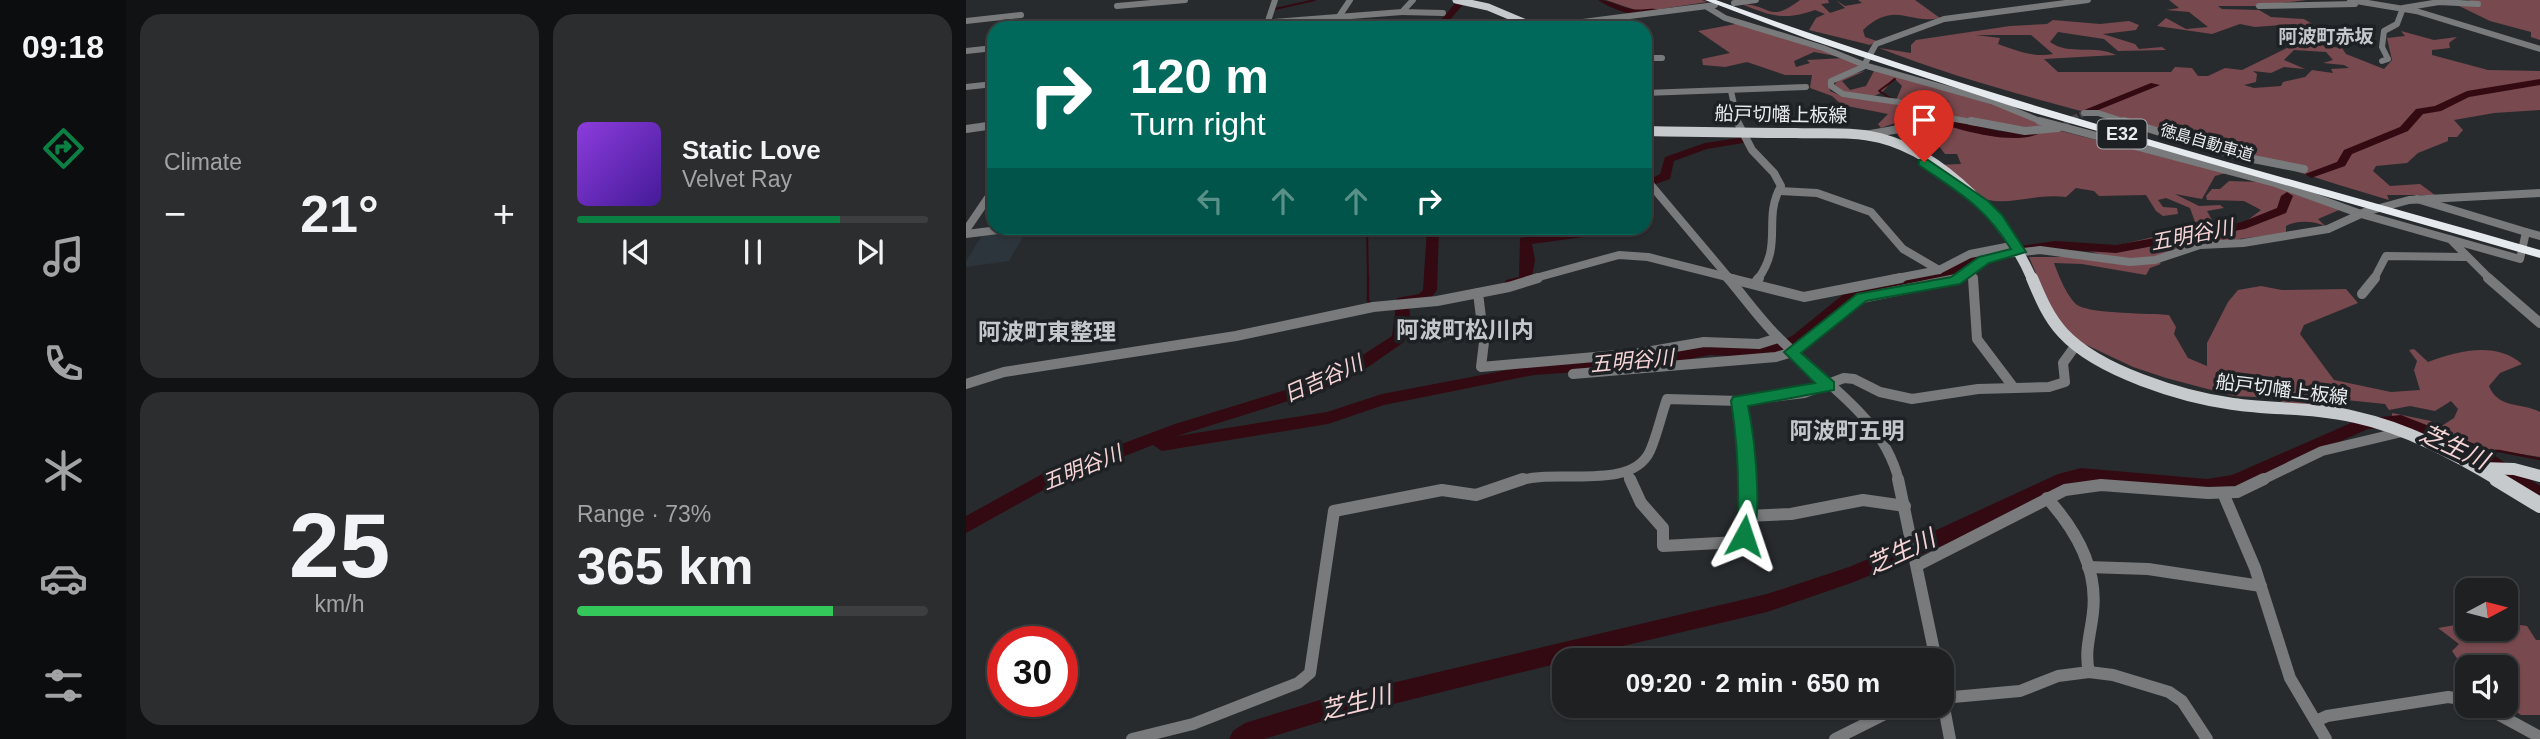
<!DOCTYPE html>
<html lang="en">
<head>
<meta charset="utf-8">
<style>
	body { margin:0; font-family:Arial,"Noto Sans JP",sans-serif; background:#2b2d2f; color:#f1f3f6; height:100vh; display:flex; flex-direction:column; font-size:26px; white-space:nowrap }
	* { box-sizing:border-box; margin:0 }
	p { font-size:23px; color:#a1a3a5 }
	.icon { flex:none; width:38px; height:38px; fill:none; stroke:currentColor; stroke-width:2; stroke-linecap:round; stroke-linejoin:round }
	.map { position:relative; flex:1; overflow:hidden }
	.sheet { display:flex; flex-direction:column; gap:14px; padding:14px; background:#101213; width:840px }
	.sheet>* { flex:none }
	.top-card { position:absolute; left:21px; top:21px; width:665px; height:214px; border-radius:21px; box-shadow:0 2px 5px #0004,0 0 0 2px #3c3e40; background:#00695c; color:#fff; overflow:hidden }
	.needle { width:46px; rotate:83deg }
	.fabs { position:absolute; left:1489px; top:578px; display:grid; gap:14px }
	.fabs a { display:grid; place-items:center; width:63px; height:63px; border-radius:14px; background:#1e2022; box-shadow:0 2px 5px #0004,0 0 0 2px #3c3e40; font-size:35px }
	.speed { position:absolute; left:21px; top:626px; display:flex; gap:14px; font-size:35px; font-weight:700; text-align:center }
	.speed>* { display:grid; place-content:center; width:91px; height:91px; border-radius:50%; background:#1e2022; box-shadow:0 2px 5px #0004,0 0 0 2px #3c3e40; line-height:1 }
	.speed .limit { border:10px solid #d22; background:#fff; color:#111 }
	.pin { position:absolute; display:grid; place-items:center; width:60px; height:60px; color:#fff; margin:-72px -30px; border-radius:50% 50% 50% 0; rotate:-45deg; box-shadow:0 0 7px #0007 }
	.pin .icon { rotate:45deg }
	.me { position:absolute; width:77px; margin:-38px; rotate:5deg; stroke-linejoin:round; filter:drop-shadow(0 0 5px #0008) }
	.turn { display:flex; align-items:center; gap:24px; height:147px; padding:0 28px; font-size:32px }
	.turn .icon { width:91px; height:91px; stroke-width:2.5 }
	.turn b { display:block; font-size:49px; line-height:60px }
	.lanes { display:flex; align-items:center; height:66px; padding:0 28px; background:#0003; justify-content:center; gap:35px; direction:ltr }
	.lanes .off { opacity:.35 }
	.big { font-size:52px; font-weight:600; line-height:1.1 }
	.sheet .tile { flex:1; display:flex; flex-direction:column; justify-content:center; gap:10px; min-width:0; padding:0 24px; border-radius:21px; background:#2b2d2f }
	.sheet .dial { align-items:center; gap:0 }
	.dial b { font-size:91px; line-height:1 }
	.song { display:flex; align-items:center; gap:21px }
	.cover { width:84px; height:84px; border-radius:10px; background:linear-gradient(135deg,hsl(270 70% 55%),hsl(260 70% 35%)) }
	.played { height:7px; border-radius:4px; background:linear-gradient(90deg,#0b8043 75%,#3c3e40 75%) }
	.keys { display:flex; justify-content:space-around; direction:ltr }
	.heat { display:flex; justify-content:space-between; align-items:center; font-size:38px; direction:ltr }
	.charge { height:10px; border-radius:5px; background:linear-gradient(90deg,#34c759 73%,#3c3e40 0) }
	.sheet .tiles { flex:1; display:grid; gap:14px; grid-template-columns:repeat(2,1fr) }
	.trip { position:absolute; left:586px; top:648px; width:402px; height:70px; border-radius:21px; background:#1e2022; box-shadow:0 2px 5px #0004,0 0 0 2px #3c3e40; font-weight:600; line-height:70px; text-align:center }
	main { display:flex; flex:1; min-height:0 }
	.tabs { display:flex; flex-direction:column; width:126px; justify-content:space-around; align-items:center; background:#0c0d0e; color:#a1a3a5 }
	.tabs .icon { width:49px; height:49px }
	.tabs .current { color:#0b8043 }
	.tabs b { font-size:32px; color:#f1f3f6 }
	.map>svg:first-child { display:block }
	.built { fill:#2d353c }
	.forest { fill:#78494e; fill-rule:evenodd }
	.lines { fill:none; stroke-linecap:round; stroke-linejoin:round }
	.stream-far1 { stroke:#330a12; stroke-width:2 }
	.stream { stroke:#330a12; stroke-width:2.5 }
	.river { fill:#330a12; fill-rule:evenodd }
	.minor-tunnel-far1 { stroke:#45484b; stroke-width:6; stroke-dasharray:6 2.5; stroke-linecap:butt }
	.minor-tunnel { stroke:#45484b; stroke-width:8; stroke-dasharray:8 3.5; stroke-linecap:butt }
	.minor-far3 { stroke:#787a7b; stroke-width:6 }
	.minor-far2 { stroke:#787a7b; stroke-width:8 }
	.minor-far1 { stroke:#787a7b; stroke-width:10 }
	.minor { stroke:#787a7b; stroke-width:12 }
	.major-far3 { stroke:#c6cacd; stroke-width:7 }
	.major-far2 { stroke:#c6cacd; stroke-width:10 }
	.major-far1 { stroke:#c6cacd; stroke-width:12 }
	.major { stroke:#c6cacd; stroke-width:16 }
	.highway { fill:#e5eaee; fill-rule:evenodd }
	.route { fill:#0b8043; stroke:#07532c; stroke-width:2 }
	.labels { text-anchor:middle; stroke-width:7; stroke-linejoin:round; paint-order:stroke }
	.far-street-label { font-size:16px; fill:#eaecee; stroke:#1e2124 }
	.shield { fill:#1e2124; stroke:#adafb1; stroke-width:2 }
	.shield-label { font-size:18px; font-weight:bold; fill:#eaecee }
	.far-quarter-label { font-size:19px; font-weight:bold; fill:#c4c8cc; stroke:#1e2124 }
	.street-label { font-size:19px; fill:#eaecee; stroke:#1e2124 }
	.water-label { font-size:21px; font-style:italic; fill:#f6d4d6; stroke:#1e2124 }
	.quarter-label { font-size:23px; font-weight:bold; fill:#c4c8cc; stroke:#1e2124 }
	.near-water-label { font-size:24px; font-style:italic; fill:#f6d4d6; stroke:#1e2124 }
</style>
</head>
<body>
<main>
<nav class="tabs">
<b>09:18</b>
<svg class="icon current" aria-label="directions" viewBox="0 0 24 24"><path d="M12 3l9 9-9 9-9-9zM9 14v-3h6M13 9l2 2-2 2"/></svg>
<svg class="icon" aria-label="music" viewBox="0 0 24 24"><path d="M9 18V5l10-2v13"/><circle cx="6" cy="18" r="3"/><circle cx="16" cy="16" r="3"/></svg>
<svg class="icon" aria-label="phone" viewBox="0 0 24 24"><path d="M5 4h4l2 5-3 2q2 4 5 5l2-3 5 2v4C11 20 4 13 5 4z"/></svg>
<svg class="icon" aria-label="climate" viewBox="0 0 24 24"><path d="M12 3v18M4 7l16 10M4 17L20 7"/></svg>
<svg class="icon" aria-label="car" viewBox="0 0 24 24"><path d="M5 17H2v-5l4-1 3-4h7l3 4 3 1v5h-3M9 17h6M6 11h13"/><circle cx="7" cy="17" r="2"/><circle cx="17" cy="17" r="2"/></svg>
<svg class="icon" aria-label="filters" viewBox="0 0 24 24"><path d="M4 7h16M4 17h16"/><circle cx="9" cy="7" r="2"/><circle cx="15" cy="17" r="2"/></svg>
</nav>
<section class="sheet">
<div class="tiles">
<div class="tile"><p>Climate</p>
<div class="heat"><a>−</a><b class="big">21°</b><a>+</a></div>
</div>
<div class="tile">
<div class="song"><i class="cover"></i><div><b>Static Love</b><p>Velvet Ray</p></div></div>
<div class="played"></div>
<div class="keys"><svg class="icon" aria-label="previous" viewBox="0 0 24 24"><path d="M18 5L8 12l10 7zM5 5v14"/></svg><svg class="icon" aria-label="pause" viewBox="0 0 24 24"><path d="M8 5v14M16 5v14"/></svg><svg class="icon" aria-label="next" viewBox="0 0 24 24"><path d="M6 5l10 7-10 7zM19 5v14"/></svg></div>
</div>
<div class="tile dial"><b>25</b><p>km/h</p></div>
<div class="tile"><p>Range · 73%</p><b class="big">365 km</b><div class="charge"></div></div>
</div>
</section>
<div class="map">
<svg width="1574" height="739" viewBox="0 0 1574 739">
	<rect width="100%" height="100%" fill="#282b2e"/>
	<!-- built -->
	<polygon class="built" points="62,228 43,261 0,267 0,261 17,234"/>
	<!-- forest -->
	<g class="forest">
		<polygon points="640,0 736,0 741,2 675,12"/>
		<path d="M834,0H862L863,3L855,4L864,13L879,8L870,0L879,6L896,3L892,0H949L974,18C942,25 930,0 897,30L899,37L911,41L904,45L843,30L850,18L859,14L849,10C817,21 806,16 775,4C807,5 802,24 834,0Z"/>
		<path d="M1203,0H1341L1291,6L1293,9L1289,6H1252L1256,9L1293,10L1305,17L1338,19L1356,30L1342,36L1358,46L1376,48L1380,54L1418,69L1426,60L1421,38L1439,36L1435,31L1468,40L1491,37L1483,43L1484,48L1466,50V55L1522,70L1574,71V110L1528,113L1488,120L1497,130L1491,137H1482V141L1452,153L1441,163L1410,166L1407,171L1424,186L1454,184L1469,195H1421L1423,200C1360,182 1298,160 1235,143C1127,113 1018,89 913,48L945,53V45L950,40L1044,26L1081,24L1087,20L1134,24L1163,21L1173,25L1170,30L1137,34L1169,44L1173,49L1196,47L1200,50L1152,51L1138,39L1092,32L1084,42C1104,56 1128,44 1150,55L1078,59L1092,72H1205L1209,67L1226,68L1232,76H1242L1259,68L1276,70L1327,45L1316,37L1340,29L1329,24L1289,27L1274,24L1246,34L1191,26L1200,18L1220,29L1242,27L1223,12L1200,10L1213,8ZM1010,35H1065L1087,54C1069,58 1048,50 1032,44L1034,38ZM1328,50L1360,52L1367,60L1357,63L1378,65L1383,68L1365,69L1367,73L1346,70L1339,77L1317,82L1315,86L1288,88L1278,85L1290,82L1291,74L1287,71L1305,73L1318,67L1339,69L1318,60Z"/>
		<polygon points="1502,0 1574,0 1574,40 1565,37 1565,32 1524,21 1489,4 1505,1"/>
		<polygon points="775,23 875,57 848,52 828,61 830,67 844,63 841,60 878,58 896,66 863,79 864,91 878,97 921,101 954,114 915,128 912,124 922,114 876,105 866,96 844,88 846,75 819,75 781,62 759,67 737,65 736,59 764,53 732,31"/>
		<path d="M909,69L1009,98L1081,125L1071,129L965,113L983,101L971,100L950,107L930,100L936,86L928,78C924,81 922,87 917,91C903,103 880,95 868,85L875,77L899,71L876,81L884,90L900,86Z"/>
		<path d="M961,118L1028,136L1041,132L1095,131L1260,173L1249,176L1236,199L1209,194L1233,206L1254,205L1258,208L1241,211L1246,220L1229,222L1224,208L1200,198L1192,200L1197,207L1211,208L1212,214L1197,216L1190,211L1180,195L1133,196L1128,191L1110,188L1100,197C1071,193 1046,205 1022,200C1004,196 986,176 971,165L995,164L991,154H979L972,145L946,130Z"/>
		<path d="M1263,181L1296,182L1373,210L1352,219L1359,226C1348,221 1331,220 1320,226V233L1217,246L1190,258L1195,264L1184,268L1180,275L1116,264L1088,263C1092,274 1102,300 1113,306C1129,314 1182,313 1203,315L1210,327L1208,334L1222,358L1241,366V343L1262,302L1272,290L1295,286L1316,290L1380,289L1392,303L1338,325L1334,334L1368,380L1425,392L1454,390L1448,370L1451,361L1443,350L1448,349L1462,362C1491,351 1530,341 1556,364L1534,373L1523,386C1532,409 1555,402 1574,412V457L1521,449L1500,450L1426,423V413L1465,421L1468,429L1486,437L1474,427L1488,418L1492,409L1485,401L1469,411L1444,406L1423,410L1419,404L1380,400L1370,411L1316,402L1310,398L1268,396L1200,378L1167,367L1110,340L1085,309L1063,257H1144L1123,251L1127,247L1153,245L1230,227L1278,223L1295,210L1278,201L1241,200L1240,196L1246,189H1254Z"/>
		<polygon points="1501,623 1502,628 1540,628 1540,623 1561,626 1570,640 1574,640 1574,715 1555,715 1540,705 1540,667 1502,667 1501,673 1486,651 1493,644 1472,628"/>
	</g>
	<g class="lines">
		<!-- stream-far1 -->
		<g class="stream-far1">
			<polyline points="309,9 349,0"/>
			<polyline points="926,99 913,91 929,79"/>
			<polyline points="401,228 402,279"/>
		</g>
		<!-- stream -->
		<g class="stream">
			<polyline points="402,278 402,301 405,303"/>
			<polyline points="1508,451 1533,451 1574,459"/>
		</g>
		<!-- river -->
		<g class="river">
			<polygon points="492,0 501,0 477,28 468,28"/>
			<path d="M632,0C645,0 654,7 666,9C676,11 686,6 695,11C676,21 649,11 632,0Z"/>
			<polygon points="1574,79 1574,85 1503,97 1475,111 1457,114 1442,131 1386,154 1379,166 1345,178 1339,174 1371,162 1378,150 1434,127 1450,109 1469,106 1501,91"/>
			<polygon points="1185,83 1194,85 1120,115 1111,113"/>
			<path d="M958,113L1032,131L1055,132L1076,126L1081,129C1052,151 988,127 954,118V114Z"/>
			<polygon points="779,137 783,138 783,142 741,149 708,161 704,179 687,185 681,181 694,174 699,157 739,143"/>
			<polygon points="1321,192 1327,196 1320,213 1279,229 1150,253 1089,249 1020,259 975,281 920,288 894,295 836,344 814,352 790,357 744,355 683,367 568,375 418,405 362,424 196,451 187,445 90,483 0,533 0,516 78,473 209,424 339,384 383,364 426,336 431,298 453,294 457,290 461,228 473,228 471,290 463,301 443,304 444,316 438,342 395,372 351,392 211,436 361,412 416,394 568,365 683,357 744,345 790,347 810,343 826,336 884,289 919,280 967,274 1012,252 1089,241 1150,245 1276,222 1311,208 1315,196"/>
			<polygon points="629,228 660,228 654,232 566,244 569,260 565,283 545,287 538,283 540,280 553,277 554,238"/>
			<polygon points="1435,415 1514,446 1574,486 1574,502 1502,456 1434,427 1402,429 1275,486 1241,493 1115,482 1097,487 978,545 888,582 801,612 598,660 598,662 354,722 298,739 263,739 267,731 279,723 354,700 801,594 883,567 964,533 1092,474 1115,468 1241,479 1266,475 1394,419"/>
		</g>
		<!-- minor-tunnel-far1 -->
		<polyline class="minor-tunnel-far1" points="1099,123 1118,113"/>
		<!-- minor-tunnel -->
		<polyline class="minor-tunnel" points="1098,123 1102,121"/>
		<!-- minor-far3 -->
		<g class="minor-far3">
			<polyline points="447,0 436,12 477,13"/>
			<polyline points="1384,0 1450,11 1574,49"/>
			<polyline points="768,3 790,0"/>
			<polyline points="151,6 219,0"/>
			<polyline points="1293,6 1389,4"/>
			<polyline points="741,7 759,18 857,48 901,66 1025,101 1079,123"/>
			<polyline points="374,15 384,0"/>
			<polyline points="361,18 380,28"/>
			<polyline points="0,21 55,15"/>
			<polyline points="302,21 309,0"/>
			<polyline points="230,28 436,12"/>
			<polyline points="570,28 749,5"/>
			<polyline points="0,51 28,48"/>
			<polyline points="679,58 696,58"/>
			<polyline points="1416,61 1422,59 1416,47 1418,31 1431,24 1437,8 1473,2 1512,4"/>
			<polyline points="0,87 28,84"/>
			<polyline points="765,91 772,123"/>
			<polyline points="679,93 840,87"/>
			<polyline points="1118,113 1132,113 1163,123"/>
			<polyline points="960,114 1012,123"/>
			<polyline points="944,123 960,114 932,102 877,94 865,86 865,81 897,67 910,44 978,19 1122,0"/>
		</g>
		<!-- minor-far2 -->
		<g class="minor-far2">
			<path d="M771,121L786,150L808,173L815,186C796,220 818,243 792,279"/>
			<polyline points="1005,121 1059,131 1092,128"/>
			<polyline points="1074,121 1309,183 1395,214 1554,259 1560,232 1574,236"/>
			<polyline points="1158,121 1272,156 1338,169"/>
			<polyline points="0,129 28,125"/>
			<polyline points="899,135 933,129 948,121"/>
			<polyline points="679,178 764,279"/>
			<polyline points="814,191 851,193 905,212 937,249 973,270"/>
			<polyline points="1451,199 1560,232"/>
			<polyline points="0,230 28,189"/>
			<polyline points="0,234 48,228"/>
			<polyline points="1485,240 1524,279"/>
			<polyline points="1004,268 1007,279"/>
			<polyline points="566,279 653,255 682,257 769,279"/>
			<polyline points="926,279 973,270 1004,254 1050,245"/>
			<polyline points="992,279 1018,260 1039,254 1074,250 1164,262 1189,260 1234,245 1277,243 1362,229 1399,212 1443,200 1574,193"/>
			<polyline points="1408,279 1420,256 1499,257"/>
		</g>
		<!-- minor-far1 -->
		<g class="minor-far1">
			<path d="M762,278C780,299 797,324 818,343C862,386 917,418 933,481"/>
			<polyline points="762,278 838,297 935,278"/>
			<polyline points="1007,278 1011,339 1048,388"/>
			<polyline points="1522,278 1574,323"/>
			<polyline points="790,282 793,278"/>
			<polyline points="512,293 518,342 515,367 674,353 738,342 793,344 812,338"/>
			<polyline points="1396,294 1409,278"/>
			<polyline points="607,374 810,357 830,351 896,298 995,278"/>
			<polyline points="0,384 38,372 270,336 407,307 471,301 543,287 572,278"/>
			<polyline points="773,401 782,481"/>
			<polyline points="661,473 665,481"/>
			<path d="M552,481C589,468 665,492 684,451C691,435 695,416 701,399L773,401L838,393L878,378L888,379L914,392L946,399L1012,389L1083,387L1099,382L1097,363L1110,345"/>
			<polyline points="1294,481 1356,451 1436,432"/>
		</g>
		<!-- minor -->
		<g class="minor">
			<polyline points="664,479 675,503 697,528 697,546 772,542 781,515 782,479"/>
			<polyline points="932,479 970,660"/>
			<polyline points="1257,493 1289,568 1324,678 1360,739"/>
			<path d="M1081,498C1109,529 1132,569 1127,612C1125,633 1118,651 1123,672"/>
			<polyline points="781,516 825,514 897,500 939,506"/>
			<polyline points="952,565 1099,490 1135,485 1242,493 1271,492 1298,479"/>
			<polyline points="1122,567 1182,569 1295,586"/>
			<polyline points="976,697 984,739"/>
			<polyline points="976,698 1054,691 1092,676 1123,672 1147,675 1203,692 1216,701 1241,739"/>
			<polyline points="1515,705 1574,737"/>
			<polyline points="1350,721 1361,716 1482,697 1502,700"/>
			<polyline points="166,739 227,724 332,683 344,673 368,511 476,490 510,495 557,479"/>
			<polyline points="869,739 937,705"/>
		</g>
		<!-- major-far3 -->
		<polyline class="major-far3" points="490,0 522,7 572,28"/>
		<!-- major-far2 -->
		<path class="major-far2" d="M679,131C729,132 779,133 829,133C856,134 887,131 914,138C977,154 1042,222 1066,279"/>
		<!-- major-far1 -->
		<g class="major-far1">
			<path d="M1066,278C1074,297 1082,317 1097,333C1132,371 1216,397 1267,404C1308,410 1348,407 1389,417C1440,428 1489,454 1534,481"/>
			<polyline points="1515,468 1548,469 1574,476"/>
		</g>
		<!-- major -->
		<polyline class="major" points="1531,479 1574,505"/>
		<!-- highway -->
		<path class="highway" d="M739,0H750C1020,99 1298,171 1574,250V258L1048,107L842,39Z"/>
	</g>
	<!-- route -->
	<path class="route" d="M953,160H962L1022,201L1036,215L1060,252L1023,263L994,284L900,301L835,353L868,382V390L782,406C788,435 798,515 785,541H771C767,532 772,524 772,514C773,476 771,438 765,401L767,397L849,383L818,352L891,294L985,277L1013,257L1045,249C1018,206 995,194 953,165Z"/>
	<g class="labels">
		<!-- far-street labels -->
		<g class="far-street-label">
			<text transform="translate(1241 142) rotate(16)" y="6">徳島自動車道</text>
		</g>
		<!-- shield labels -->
		<rect class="shield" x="1131.5" y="119.5" width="49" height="29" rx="5"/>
		<g class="shield-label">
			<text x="1156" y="140">E32</text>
		</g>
		<!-- far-quarter labels -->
		<g class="far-quarter-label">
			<text x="1360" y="43">阿波町赤坂</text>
		</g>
		<!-- street labels -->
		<g class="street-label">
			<text transform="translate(815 114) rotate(1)" y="7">船戸切幡上板線</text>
			<text transform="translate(1316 389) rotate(7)" y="7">船戸切幡上板線</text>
		</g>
		<!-- water labels -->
		<g class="water-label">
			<text transform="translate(1226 235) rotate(-11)" y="7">五明谷川</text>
			<text transform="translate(666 361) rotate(-5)" y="7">五明谷川</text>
			<text transform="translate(357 379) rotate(-24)" y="7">日吉谷川</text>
			<text transform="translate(116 468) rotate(-22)" y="7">五明谷川</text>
		</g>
		<!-- quarter labels -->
		<g class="quarter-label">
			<text x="499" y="338">阿波町松川内</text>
			<text x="81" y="340">阿波町東整理</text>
			<text x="881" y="439">阿波町五明</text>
		</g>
		<!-- near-water labels -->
		<g class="near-water-label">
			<text transform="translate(1488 447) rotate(25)" y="8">芝生川</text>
			<text transform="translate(935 552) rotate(-25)" y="8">芝生川</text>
			<text transform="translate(390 703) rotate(-14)" y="8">芝生川</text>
		</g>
	</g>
</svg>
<div class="fabs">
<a><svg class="needle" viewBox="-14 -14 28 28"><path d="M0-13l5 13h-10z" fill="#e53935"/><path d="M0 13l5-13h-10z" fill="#a1a3a5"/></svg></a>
<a><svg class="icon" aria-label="sound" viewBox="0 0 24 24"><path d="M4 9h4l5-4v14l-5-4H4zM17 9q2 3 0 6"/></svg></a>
</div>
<div class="speed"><div class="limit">30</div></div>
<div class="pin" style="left:958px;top:162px;background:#d93025"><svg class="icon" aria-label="arrive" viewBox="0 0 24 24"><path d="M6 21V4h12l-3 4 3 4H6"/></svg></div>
<svg class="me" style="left:778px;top:536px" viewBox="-20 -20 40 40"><path d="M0-17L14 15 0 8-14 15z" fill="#0b8043" stroke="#fff" stroke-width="4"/></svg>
<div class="trip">09:20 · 2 min · 650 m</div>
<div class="top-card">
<div class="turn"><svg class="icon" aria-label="right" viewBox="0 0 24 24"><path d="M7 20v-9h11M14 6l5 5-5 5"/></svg><div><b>120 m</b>Turn right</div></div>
<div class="lanes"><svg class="icon off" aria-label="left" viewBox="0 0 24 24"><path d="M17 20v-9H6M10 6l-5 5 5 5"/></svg><svg class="icon off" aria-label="ahead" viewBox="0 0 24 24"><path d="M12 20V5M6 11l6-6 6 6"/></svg><svg class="icon off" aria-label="ahead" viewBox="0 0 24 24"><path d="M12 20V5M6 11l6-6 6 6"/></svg><svg class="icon" aria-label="right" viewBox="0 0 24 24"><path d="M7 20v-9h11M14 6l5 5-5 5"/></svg></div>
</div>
</div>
</main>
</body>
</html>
